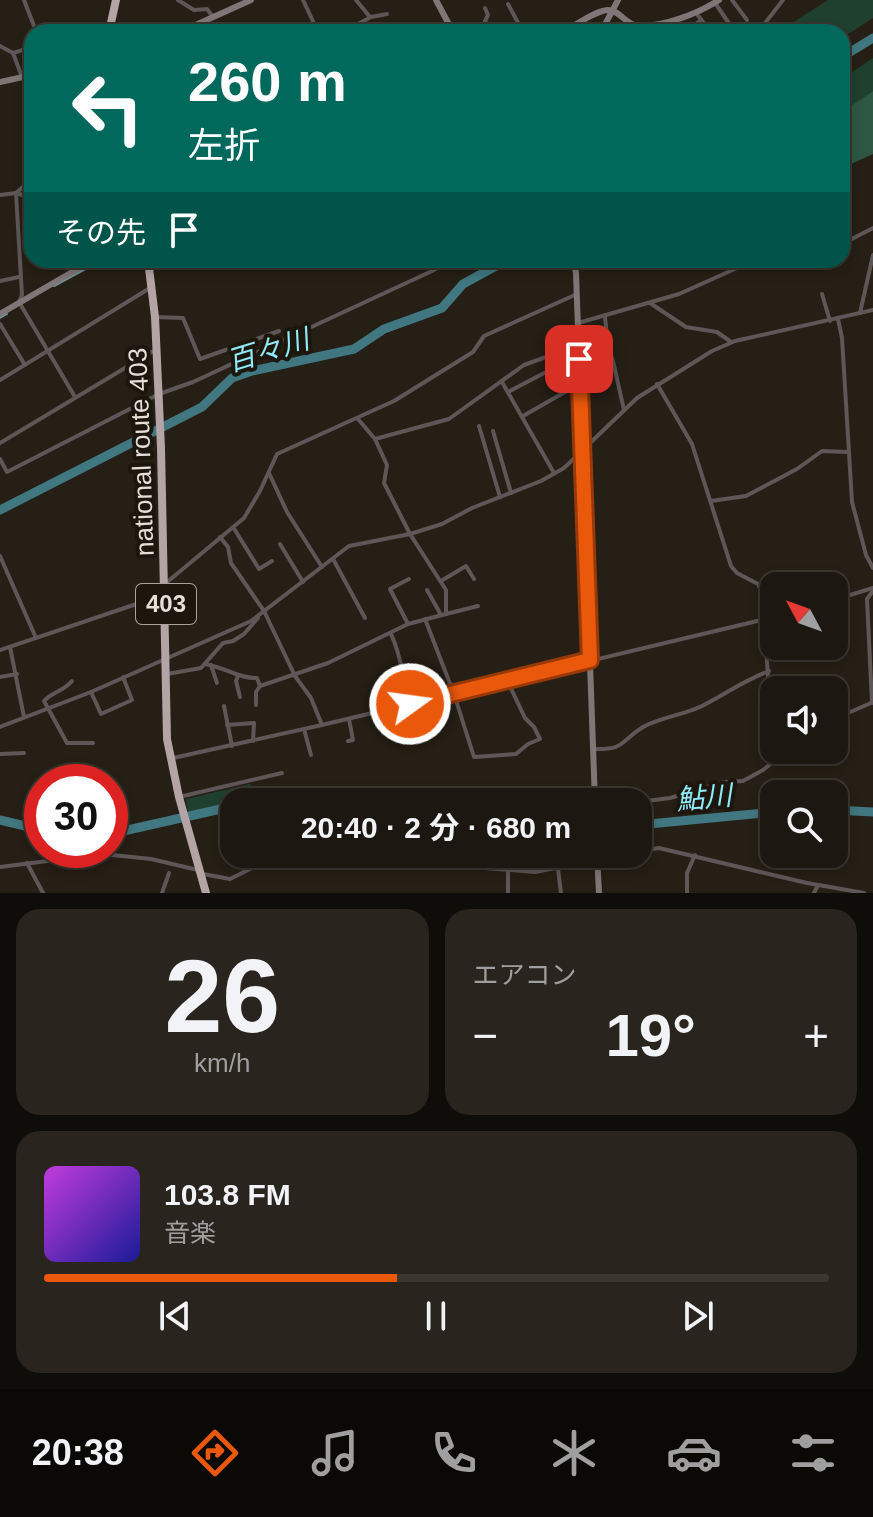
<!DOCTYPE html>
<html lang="ja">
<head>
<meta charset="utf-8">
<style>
	body { margin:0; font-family:Helvetica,"Noto Sans JP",sans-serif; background:#29241e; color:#f1f3f6; height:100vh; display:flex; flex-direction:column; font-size:30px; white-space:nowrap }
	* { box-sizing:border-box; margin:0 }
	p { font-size:26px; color:#a09f9f }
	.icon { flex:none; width:44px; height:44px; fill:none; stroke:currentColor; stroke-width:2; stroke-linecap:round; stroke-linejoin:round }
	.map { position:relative; height:893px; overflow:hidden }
	.panel { display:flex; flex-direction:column; gap:16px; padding:16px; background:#0f0d09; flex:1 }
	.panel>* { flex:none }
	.guide { position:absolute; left:24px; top:24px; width:826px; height:244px; border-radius:24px; box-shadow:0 4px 12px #0003,0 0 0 2px #3a3630; background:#00695c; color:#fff; overflow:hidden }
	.needle { width:52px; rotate:311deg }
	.controls { position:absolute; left:760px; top:572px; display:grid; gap:16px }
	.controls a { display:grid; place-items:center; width:88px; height:88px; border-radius:16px; background:#1c1710; box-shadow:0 4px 12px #0003,0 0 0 2px #3a3630; font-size:40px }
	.speed { position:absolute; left:24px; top:764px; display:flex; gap:16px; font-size:40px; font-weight:700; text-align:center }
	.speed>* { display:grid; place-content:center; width:104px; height:104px; border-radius:50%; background:#1c1710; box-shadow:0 4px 12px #0003,0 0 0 2px #3a3630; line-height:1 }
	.speed .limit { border:12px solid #d22; background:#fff; color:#111 }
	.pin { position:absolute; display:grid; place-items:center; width:68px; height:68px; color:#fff; margin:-34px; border-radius:16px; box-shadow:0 4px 12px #0006 }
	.me { position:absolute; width:88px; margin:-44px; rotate:76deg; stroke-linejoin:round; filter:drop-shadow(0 0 6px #0008) }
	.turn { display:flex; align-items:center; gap:28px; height:168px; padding:0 32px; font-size:36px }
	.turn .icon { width:104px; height:104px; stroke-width:2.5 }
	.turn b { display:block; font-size:56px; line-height:68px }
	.then { display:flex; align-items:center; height:76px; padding:0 32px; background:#0003; gap:16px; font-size:30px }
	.big { font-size:60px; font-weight:700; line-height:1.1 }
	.panel .tile { flex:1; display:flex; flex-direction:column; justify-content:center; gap:12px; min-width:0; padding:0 28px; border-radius:24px; background:#29241e }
	.panel .dial { align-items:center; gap:0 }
	.dial b { font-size:104px; line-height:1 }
	.song { display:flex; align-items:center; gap:24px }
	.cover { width:96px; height:96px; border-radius:12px; background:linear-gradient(135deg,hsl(290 70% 55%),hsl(240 70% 35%)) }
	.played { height:8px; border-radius:4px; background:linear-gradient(90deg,#ea580c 45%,#3a3630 45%) }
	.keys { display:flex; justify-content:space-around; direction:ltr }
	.heat { display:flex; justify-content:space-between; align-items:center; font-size:44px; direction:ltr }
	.panel .tiles { flex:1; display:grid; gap:16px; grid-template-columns:1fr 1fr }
	.tile:last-child { grid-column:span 2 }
	.trip { position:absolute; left:220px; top:788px; width:432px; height:80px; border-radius:24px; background:#1c1710; box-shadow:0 4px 12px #0003,0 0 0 2px #3a3630; font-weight:700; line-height:80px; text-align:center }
	.tabs { display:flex; height:128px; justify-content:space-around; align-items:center; background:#0b0906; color:#a09f9f }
	.tabs .icon { width:56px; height:56px }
	.tabs .active { color:#ea580c }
	.tabs b { font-size:36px; color:#f1f3f6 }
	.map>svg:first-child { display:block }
	.green { fill:#1f3f2f }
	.forest { fill:#2d5742 }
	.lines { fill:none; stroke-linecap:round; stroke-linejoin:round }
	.stream { stroke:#71969b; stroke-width:2 }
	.river { stroke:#407780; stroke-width:9 }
	.street { stroke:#5e5758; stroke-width:4 }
	.secondary { stroke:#817677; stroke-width:6 }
	.highway { stroke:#b5a4a5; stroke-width:8 }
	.route-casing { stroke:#983908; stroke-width:20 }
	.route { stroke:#ea580c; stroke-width:14 }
	.labels { text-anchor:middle; stroke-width:8; stroke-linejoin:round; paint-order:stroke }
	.shield { fill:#1c160c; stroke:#a8a39c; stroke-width:2 }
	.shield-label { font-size:24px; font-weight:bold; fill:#e4e0d9 }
	.street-label { font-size:26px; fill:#e4e0d9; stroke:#1c160c }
	.water-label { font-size:28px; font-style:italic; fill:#8feafa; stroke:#1c160c }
</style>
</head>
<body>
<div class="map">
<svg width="873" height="893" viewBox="0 0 873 893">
	<rect width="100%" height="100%" fill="#251f15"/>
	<!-- green -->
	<g class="green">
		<polygon points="828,0 873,0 873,18 842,38 842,32 778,32"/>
		<polygon points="873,58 873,91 842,112 842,79"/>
		<polygon points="250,784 253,788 334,789 408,796 407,802 250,800 234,802 234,804 189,818 186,799"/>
	</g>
	<!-- forest -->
	<polygon class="forest" points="873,91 873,154 842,168 842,112"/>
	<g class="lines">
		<!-- stream -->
		<g class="stream">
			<polyline points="54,286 102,260"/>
			<polyline points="0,318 7,314"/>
		</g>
		<!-- river -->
		<g class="river">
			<polyline points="842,57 873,38"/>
			<polyline points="0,510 202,407 232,378 252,371 354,349 384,329 442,308 463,284 507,260"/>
			<polyline points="258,802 306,802"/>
			<polyline points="834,810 873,812"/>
			<polyline points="0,820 42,830"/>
			<polyline points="638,825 774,812"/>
			<polyline points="110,834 234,806"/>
		</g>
		<!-- street -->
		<g class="street">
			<polyline points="24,0 34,26"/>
			<polyline points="178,0 194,10 207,9 213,17"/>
			<polyline points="303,0 318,32"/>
			<polyline points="356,0 370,17"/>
			<polyline points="732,0 747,20"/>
			<polyline points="715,3 735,32"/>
			<polyline points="508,4 523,32"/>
			<polyline points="485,8 488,15 485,21 491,32"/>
			<polyline points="696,13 711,32"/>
			<polyline points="343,32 371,17 387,14"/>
			<polyline points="436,32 449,25"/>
			<polyline points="685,32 701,20"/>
			<polyline points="758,32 783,0"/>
			<polyline points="0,46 13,53 22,77"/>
			<polyline points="13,53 32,47"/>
			<polyline points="16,193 22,295 19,302 75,397"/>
			<polyline points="16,193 32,198"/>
			<polyline points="0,195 16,193 32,179"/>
			<polyline points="842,244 873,228"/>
			<polyline points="574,265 584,260"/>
			<polyline points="0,281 19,277"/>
			<polyline points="822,294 830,321"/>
			<polyline points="650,303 686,327 717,332 731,342"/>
			<polyline points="860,313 873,255"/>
			<polyline points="155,317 183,318 200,359 279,331"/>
			<polyline points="605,317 608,345 613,361"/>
			<polyline points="838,319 842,338 852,502 866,555 873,568"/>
			<polyline points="578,323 679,294 737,268 778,260"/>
			<polyline points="0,324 25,365"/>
			<polyline points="580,375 613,361 624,410"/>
			<polyline points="0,380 150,288"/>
			<polyline points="502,382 554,473"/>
			<polyline points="657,384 692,444 731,566 737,573 758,584 773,618"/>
			<polyline points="508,392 548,371 562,392"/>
			<polyline points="523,416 579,384"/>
			<polyline points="479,426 500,497"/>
			<polyline points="493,431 511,493"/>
			<polyline points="375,439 449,419 524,365 557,353 578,342"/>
			<polyline points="0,443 155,350"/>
			<polyline points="0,459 7,472 159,394 193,382 432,271 451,260"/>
			<polyline points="269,473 287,512 322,567"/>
			<polyline points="711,501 746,496 797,469 822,451 847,452"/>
			<polyline points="233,527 259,569 272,561"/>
			<polyline points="220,537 228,547 231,563 264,611 295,676 311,698 322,725"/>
			<polyline points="280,544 303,582"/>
			<polyline points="0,556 36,638"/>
			<polyline points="333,559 365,618"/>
			<polyline points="441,581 466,566 474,579"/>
			<polyline points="166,583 244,518 260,491 277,454 394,401 473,352 484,336 577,294"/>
			<polyline points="427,590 441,615"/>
			<polyline points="834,600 873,588"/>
			<polyline points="446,614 478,606"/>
			<polyline points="425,619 454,694 474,757 516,754 528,744 540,739 534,727 525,718 507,680"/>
			<polyline points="764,620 770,704 774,720"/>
			<polyline points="408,624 390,589 409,579"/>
			<path d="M391,634C402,657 403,680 410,704"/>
			<polyline points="10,647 24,717"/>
			<polyline points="0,650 163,595"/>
			<path d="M205,664C224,667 240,679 257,678L260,686"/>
			<polyline points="211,665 217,683"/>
			<polyline points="417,667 427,700"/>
			<polyline points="167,674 201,668 223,643 233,641 244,634 258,618"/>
			<polyline points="238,676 236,681 240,697"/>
			<polyline points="0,677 17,674"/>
			<path d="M72,681C64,691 52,692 44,701L67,743H93"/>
			<polyline points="260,686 328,663 408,624 446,614 446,590 410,534 384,483 387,465 375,439 358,419"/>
			<polyline points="91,692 101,714 132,700 123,677"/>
			<polyline points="872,703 867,599 873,591"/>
			<polyline points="256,705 256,692 260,686"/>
			<polyline points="224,706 232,746"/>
			<polyline points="834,719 871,703"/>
			<polyline points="227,725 254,723 253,741"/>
			<polyline points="0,727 91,692 251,621 349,546 410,534 442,524 472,508 541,481 564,468 637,398 712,351 735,341 873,310"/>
			<polyline points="304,729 311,755"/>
			<polyline points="348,741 353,740 349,719"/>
			<path d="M594,749C626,750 620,741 643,727C661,717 684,715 702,706C725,694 745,680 769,671"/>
			<polyline points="0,754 24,753"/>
			<polyline points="173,758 322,725 774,617"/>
			<polyline points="179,797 282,773"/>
			<polyline points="595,798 635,802"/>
			<polyline points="638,802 670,798 724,782 743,781 763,770 788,750"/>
			<polyline points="638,851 659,848 807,883 864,893"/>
			<polyline points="27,863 43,893"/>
			<polyline points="0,867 103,854 151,859 198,870"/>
			<polyline points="508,869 508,893"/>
			<polyline points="558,869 561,893"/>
			<polyline points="203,874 230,879 258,865 286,858 323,855 535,872 626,854"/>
			<polyline points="162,893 169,873"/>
			<polyline points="687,893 687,873 695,855"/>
			<polyline points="814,893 818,885"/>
		</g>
		<!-- secondary -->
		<g class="secondary">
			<polyline points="436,0 453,32"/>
			<polyline points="180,32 251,0"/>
			<path d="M562,32C575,26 594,11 608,10C619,10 625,23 635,25C660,29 699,13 719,0"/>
			<polyline points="601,32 618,0"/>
			<polyline points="0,82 32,75"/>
			<polyline points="573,260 576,273 595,802"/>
			<polyline points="0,314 93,260"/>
			<polyline points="597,854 599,893"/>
		</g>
		<!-- highway -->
		<g class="highway">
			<polyline points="109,32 116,0"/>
			<polyline points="148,260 155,317 161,448 167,739 179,797 206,893"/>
		</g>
	</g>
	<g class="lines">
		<!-- route casing -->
		<g class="route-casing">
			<polyline id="route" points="410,704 590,660 579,359"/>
		</g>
		<!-- route -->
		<use href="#route" class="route"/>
	</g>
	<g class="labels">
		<!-- shield labels -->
		<rect class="shield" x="136" y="584" width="60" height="40" rx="6"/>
		<g class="shield-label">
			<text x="166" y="612">403</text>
		</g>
		<!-- street labels -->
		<g class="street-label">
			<text transform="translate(141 452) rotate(-92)" y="9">national route 403</text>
		</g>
		<!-- water labels -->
		<g class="water-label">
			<text transform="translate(268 350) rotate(-17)" y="10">百々川</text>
			<text transform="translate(704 797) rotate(-5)" y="10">鮎川</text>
		</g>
	</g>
</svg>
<div class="controls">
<a><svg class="needle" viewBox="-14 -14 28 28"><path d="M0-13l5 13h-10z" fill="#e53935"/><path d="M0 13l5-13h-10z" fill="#a09f9f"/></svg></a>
<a><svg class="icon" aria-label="sound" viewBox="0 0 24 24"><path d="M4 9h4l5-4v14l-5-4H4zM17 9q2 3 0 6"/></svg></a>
<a><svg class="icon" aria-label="search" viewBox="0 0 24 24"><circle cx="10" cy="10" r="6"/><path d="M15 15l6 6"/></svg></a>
</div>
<div class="speed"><div class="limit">30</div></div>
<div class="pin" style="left:579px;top:359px;background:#d93025"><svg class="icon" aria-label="arrive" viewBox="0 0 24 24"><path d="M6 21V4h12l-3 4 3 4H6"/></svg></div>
<svg class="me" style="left:410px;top:704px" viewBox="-20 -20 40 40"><circle r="17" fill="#ea580c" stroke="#fff" stroke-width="3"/><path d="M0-11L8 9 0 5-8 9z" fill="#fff"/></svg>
<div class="trip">20:40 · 2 分 · 680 m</div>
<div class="guide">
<div class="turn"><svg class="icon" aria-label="left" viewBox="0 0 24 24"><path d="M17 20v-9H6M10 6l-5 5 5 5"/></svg><div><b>260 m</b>左折</div></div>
<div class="then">その先<svg class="icon" aria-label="arrive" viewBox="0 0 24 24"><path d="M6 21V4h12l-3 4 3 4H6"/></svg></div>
</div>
</div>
<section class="panel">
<div class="tiles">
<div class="tile dial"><b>26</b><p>km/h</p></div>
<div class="tile"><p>エアコン</p>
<div class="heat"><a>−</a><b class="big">19°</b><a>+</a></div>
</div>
<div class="tile">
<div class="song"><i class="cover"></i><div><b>103.8 FM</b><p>音楽</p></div></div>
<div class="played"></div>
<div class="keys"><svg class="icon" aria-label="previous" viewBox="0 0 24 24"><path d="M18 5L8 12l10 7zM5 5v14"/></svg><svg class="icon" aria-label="pause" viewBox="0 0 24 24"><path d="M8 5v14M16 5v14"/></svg><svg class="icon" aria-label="next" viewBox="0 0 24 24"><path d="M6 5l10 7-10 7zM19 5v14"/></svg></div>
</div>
</div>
</section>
<nav class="tabs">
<b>20:38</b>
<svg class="icon active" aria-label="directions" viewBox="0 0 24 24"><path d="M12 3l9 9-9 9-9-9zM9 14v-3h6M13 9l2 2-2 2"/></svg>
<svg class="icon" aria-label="music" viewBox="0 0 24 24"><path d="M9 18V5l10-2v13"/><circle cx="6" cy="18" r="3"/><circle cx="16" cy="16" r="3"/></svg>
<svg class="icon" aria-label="phone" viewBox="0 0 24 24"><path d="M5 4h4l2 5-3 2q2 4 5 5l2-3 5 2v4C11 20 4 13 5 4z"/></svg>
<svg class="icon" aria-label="climate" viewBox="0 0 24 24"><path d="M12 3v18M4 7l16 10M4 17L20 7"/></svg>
<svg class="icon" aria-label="car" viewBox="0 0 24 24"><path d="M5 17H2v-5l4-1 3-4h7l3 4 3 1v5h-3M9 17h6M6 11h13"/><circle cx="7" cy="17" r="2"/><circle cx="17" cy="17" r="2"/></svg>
<svg class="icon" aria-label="filters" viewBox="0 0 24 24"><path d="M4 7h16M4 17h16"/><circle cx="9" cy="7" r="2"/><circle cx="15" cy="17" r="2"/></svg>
</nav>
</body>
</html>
